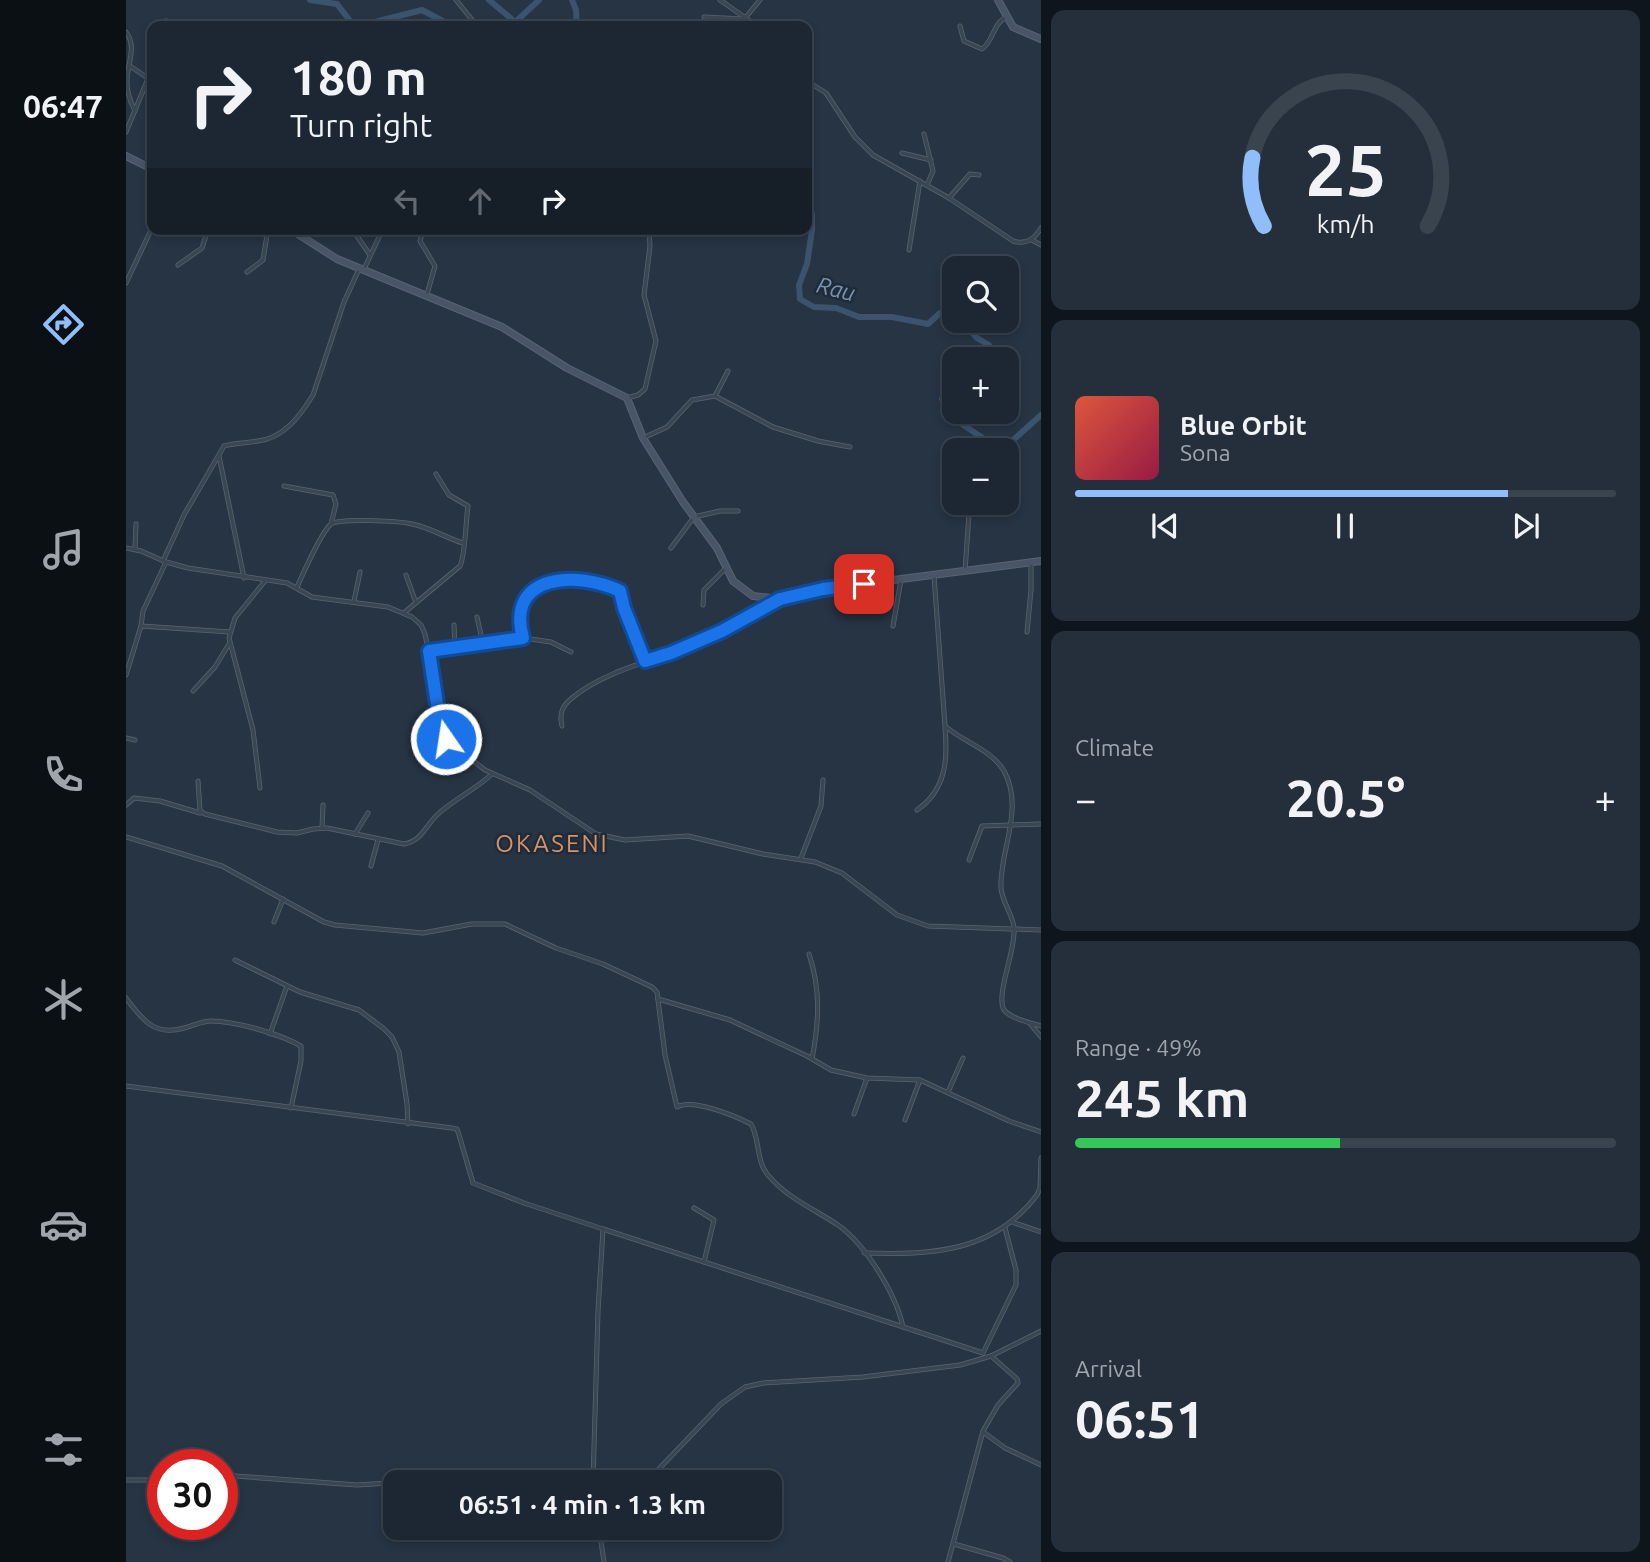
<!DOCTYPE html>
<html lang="en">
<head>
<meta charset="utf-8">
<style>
	body { margin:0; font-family:Ubuntu,sans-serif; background:#252f3b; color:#f1f3f6; height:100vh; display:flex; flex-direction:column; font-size:26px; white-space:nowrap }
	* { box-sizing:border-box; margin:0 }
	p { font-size:23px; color:#a0a5ac }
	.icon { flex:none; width:38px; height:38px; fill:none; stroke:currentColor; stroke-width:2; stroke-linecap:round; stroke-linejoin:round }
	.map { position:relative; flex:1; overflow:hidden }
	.sheet { display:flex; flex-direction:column; gap:10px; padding:10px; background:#0f151c; width:609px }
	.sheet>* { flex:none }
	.banner { position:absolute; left:21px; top:21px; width:665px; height:214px; border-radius:14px; box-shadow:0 4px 10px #0003,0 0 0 2px #3a444e; background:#1c2733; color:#f1f3f6; overflow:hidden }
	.controls { position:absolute; left:816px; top:256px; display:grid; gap:14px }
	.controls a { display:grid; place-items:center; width:77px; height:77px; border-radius:14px; background:#1c2733; box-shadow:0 4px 10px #0003,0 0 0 2px #3a444e; font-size:35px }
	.speed { position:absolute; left:21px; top:1449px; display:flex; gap:14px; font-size:35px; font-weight:700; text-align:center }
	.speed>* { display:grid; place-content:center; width:91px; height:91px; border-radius:50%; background:#1c2733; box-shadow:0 4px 10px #0003,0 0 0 2px #3a444e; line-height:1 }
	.speed .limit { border:10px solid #d22; background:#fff; color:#111 }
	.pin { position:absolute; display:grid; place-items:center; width:60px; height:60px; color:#fff; margin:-30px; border-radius:14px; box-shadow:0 4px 10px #0006 }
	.me { position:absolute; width:77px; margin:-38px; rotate:347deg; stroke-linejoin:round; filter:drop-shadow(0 0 5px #0008) }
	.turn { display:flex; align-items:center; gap:24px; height:147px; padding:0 28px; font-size:32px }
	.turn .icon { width:91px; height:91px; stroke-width:2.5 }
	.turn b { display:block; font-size:49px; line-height:60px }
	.lanes { display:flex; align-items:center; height:66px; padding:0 28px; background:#0003; justify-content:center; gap:35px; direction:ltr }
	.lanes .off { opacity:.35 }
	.big { font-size:52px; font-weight:700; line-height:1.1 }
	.sheet .card { flex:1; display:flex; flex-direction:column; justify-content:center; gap:10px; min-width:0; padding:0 24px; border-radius:14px; background:#252f3b }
	.sheet .dial { align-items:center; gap:0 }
	.dial svg { height:182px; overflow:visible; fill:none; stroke:#3a444e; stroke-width:7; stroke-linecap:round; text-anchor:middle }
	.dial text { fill:#f1f3f6; stroke:none }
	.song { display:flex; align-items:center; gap:21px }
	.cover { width:84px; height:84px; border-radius:10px; background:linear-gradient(135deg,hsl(10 70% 55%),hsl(340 70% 35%)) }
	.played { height:7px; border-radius:4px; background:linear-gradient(90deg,#8fbefb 80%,#3a444e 80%) }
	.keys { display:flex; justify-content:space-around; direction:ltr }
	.heat { display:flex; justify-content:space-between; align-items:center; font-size:38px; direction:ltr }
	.charge { height:10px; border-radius:5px; background:linear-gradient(90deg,#34c759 49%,#3a444e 0) }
	.trip { position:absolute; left:257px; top:1470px; width:399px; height:70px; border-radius:14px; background:#1c2733; box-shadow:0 4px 10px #0003,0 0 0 2px #3a444e; font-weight:700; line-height:70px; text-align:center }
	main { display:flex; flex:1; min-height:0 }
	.dock { display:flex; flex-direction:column; width:126px; justify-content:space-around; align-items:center; background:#0b1014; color:#a0a5ac }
	.dock .icon { width:49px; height:49px }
	.dock .selected { color:#8fbefb }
	.dock b { font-size:32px; color:#f1f3f6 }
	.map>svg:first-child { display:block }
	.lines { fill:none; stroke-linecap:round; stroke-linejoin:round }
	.river { stroke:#3c536d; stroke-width:6 }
	.street-casing { stroke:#596470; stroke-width:5 }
	.secondary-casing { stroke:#596470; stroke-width:8 }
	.street { stroke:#3b4653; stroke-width:3.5 }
	.secondary { stroke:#495566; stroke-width:6 }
	.route-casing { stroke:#114b97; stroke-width:18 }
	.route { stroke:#1a73e8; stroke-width:12 }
	.labels { text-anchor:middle; stroke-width:5; stroke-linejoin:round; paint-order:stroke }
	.water-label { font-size:23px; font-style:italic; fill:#7893b0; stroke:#1f2b39 }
	.quarter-label { font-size:24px; letter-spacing:2px; fill:#d99267; stroke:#1f2b39 }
</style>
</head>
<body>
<main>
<nav class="dock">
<b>06:47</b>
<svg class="icon selected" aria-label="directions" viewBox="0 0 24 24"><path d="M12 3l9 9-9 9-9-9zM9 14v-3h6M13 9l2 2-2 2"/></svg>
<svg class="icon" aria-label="music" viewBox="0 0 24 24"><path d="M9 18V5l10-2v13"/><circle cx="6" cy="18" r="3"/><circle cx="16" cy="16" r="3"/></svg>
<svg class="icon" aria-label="phone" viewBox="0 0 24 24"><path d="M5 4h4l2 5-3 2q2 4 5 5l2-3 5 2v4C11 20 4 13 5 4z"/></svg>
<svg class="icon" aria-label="climate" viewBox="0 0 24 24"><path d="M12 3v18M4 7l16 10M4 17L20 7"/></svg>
<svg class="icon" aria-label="car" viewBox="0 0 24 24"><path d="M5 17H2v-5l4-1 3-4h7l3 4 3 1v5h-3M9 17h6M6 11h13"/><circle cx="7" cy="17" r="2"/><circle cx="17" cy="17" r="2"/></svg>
<svg class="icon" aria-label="filters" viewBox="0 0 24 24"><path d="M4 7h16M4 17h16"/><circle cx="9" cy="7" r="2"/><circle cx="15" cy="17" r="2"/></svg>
</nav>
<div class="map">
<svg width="915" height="1562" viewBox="0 0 915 1562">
	<rect width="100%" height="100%" fill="#263444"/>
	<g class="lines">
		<!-- river -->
		<g class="river">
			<polyline points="184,0 211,4 228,26"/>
			<polyline points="363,0 388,21"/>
			<polyline points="446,0 450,10 451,26"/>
			<polyline points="233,26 296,10 326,26"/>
			<polyline points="385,26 413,0"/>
			<polyline points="681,204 686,214 686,230 681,264 673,285 674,299 688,307 710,308 733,317 766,317 802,324 814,313 828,316"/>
			<polyline points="836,320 851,338 863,345 868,359"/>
			<polyline points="828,378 816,399 830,420 867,445 884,443 915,415"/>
		</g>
		<!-- street casing -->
		<g class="street-casing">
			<g id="street">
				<polyline points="330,0 351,26"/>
				<polyline points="594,0 631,26"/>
				<polyline points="578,17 616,19 620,17 634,0"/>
				<polyline points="39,26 40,21"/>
				<path d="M834,26L838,41L856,49C868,41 867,22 881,17"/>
				<path d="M0,32C12,47 0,66 1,83C1,92 5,103 9,111"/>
				<polyline points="4,66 23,79"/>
				<path d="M681,81L700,93L729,137L747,155L823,198L887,241C901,245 908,239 915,228"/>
				<polyline points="0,132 26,69"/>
				<polyline points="798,134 807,171 801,185"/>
				<polyline points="776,153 805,160"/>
				<polyline points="823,198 844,174 853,175"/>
				<polyline points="226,229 244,255"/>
				<polyline points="297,231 294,241 309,266 301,294"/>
				<polyline points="906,240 915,245"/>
				<polyline points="783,250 794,181"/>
				<polyline points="52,265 76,248 82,229"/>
				<polyline points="238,269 257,229"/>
				<polyline points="121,272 137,260 142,229"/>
				<polyline points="0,283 26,228"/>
				<polyline points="589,396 602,371"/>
				<polyline points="501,398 512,395 519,389 530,341 518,295 524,246 523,229"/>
				<polyline points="517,438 541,427 566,400 589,396 647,427 692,441 724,447"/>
				<polyline points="93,456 118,578"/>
				<polyline points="158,486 207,495 210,504 205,524"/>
				<polyline points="0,548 15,551 40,562 62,568 161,583 186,597 262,607 286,617 295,625 299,634 312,700 314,724 320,739 359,770 404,790 470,834 499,840 562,836 637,854 689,862 716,873 771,915 802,926 915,930"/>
				<polyline points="545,548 568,517 594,511 612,511"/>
				<polyline points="9,549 10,524"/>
				<path d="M37,561L58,515L98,446C109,443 121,443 132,441C158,438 174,416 187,395L218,302L234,267"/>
				<polyline points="839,571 843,514"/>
				<polyline points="280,575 290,603"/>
				<path d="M808,576L819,726C837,742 865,749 878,771C899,809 873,852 875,888C876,902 887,915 888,928C890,949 871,991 877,1008C881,1018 905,1023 915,1026"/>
				<path d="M171,587C177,574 195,532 205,524C214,518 274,521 286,524C303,527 320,538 337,543"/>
				<polyline points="228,601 234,572"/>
				<polyline points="577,605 578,590 600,568"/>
				<path d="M279,612L334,566C339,558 340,519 342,506L323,495L310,474"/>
				<polyline points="351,617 357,644"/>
				<polyline points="328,625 329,647"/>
				<polyline points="15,626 104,632"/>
				<polyline points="767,626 775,580"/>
				<polyline points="901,632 905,590 905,563"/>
				<path d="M398,638C383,587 422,575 464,582C475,584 487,586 495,593L498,608L519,661"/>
				<polyline points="303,651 398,638 425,642 445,652"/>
				<polyline points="0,675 15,626 17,611 40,562"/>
				<polyline points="67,691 89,667 103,644"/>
				<path d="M436,726C433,714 436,706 446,698C472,676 513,664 545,653C582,640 618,621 652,600"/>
				<polyline points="0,738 9,740"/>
				<path d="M72,781L74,811L79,814L151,832L171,833L187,829L201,828L278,844C295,842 300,825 311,815C328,799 349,790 366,774"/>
				<polyline points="134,788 127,730 103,638 109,618 139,581"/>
				<polyline points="0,805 8,798 34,801 74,813"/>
				<path d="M791,810C820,790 822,760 819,728"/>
				<polyline points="196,828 197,805"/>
				<polyline points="229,834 242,813"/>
				<path d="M0,837L96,866L198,922L209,925L297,933L346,924H379L430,948L477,964L526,987L531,992L539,1055L551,1107C567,1098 609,1116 625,1124C634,1139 630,1162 642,1175C661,1198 688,1209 712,1225C740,1245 770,1294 777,1327"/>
				<polyline points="675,858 695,806 697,780"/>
				<polyline points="843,860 856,826 915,824"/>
				<polyline points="245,866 252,840"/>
				<polyline points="148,922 157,899"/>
				<path d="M683,954C695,990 693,1022 686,1059"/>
				<polyline points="109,960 174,992 233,1010 257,1028 266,1037 273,1052 281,1104 282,1124"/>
				<path d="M0,998C16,1019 28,1037 58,1028C67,1026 76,1021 85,1021C109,1021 154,1034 175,1046V1061L165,1108"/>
				<polyline points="532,999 604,1020 681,1056 705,1070 741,1078 794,1080 883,1121 915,1132"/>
				<polyline points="905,1025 915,1037"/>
				<polyline points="144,1034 161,986"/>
				<polyline points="0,1086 326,1128 331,1129 333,1135 347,1183 398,1203 477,1229 472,1311 467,1482"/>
				<polyline points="822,1092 837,1058"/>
				<polyline points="728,1114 741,1078"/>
				<polyline points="779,1120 794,1080"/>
				<polyline points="568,1208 588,1220 578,1262"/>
				<polyline points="886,1222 915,1232"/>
				<polyline points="477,1229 857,1353"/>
				<path d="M738,1253C805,1255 867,1253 911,1195L914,1188L915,1158"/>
				<polyline points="857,1353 890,1285 890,1270 879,1228"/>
				<polyline points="857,1432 879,1448 915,1465"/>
				<polyline points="96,1475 231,1485 311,1480 412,1482"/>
				<polyline points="0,1480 30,1480 37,1478"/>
				<polyline points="507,1482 528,1474 595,1404 619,1387 637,1383 737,1377 834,1365 865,1356 915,1331"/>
				<polyline points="473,1528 478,1562"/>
				<polyline points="828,1544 877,1558 884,1562"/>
				<polyline points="822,1562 857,1431 872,1405 892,1383 891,1379 865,1356"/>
			</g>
		</g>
		<!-- secondary casing -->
		<g class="secondary-casing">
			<g id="secondary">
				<polyline points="872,0 887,27 915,39"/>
				<polyline points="0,156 26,169"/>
				<polyline points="164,229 211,259 376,327 441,368 501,398 517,438 557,502 591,548 607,581 627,596 654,599 697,589 915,561"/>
			</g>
		</g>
		<!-- street -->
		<use href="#street" class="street"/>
		<!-- secondary -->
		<use href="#secondary" class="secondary"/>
	</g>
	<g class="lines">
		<!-- route casing -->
		<g class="route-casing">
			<path id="route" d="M320,739L314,724L303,651L397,638C379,573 452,571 494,591L498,608L519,661L545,653L596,631L654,599L697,589L738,584"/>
		</g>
		<!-- route -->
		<use href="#route" class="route"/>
	</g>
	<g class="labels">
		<!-- water labels -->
		<g class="water-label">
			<text transform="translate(710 289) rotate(14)" y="8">Rau</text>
		</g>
		<!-- quarter labels -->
		<g class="quarter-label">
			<text x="426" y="852">OKASENI</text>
		</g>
	</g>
</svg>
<div class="controls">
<a><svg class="icon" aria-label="search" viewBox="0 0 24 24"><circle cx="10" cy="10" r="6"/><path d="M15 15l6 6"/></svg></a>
<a>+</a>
<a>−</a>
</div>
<div class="speed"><div class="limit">30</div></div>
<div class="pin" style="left:738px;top:584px;background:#d93025"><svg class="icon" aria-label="arrive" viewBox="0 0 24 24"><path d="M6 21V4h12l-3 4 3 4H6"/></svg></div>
<svg class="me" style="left:320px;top:739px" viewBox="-20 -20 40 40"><circle r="17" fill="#1a73e8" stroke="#fff" stroke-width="3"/><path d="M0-11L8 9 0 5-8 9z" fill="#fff"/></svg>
<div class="trip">06:51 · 4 min · 1.3 km</div>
<div class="banner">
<div class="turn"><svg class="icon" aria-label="right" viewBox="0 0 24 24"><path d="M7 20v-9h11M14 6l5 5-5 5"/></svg><div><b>180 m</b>Turn right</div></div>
<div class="lanes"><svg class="icon off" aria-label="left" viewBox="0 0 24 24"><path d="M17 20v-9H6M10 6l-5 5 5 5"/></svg><svg class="icon off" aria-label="ahead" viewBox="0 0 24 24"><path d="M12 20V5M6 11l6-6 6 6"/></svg><svg class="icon" aria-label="right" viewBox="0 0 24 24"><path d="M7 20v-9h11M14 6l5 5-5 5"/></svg></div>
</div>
</div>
<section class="sheet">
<div class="card dial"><svg viewBox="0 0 100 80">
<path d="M14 69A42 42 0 1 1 86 69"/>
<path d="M14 69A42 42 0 0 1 9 39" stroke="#8fbefb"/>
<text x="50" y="56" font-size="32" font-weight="700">25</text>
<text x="50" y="72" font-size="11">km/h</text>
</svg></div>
<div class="card">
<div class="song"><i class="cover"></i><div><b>Blue Orbit</b><p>Sona</p></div></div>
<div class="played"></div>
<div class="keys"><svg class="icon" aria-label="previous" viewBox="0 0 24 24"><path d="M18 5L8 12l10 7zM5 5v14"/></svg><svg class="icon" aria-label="pause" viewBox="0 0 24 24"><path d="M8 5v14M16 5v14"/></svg><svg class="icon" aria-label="next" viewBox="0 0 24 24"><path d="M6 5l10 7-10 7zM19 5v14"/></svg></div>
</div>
<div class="card"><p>Climate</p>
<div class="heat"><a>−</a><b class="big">20.5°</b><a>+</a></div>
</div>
<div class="card"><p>Range · 49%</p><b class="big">245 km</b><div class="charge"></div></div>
<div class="card"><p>Arrival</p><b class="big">06:51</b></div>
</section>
</main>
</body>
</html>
